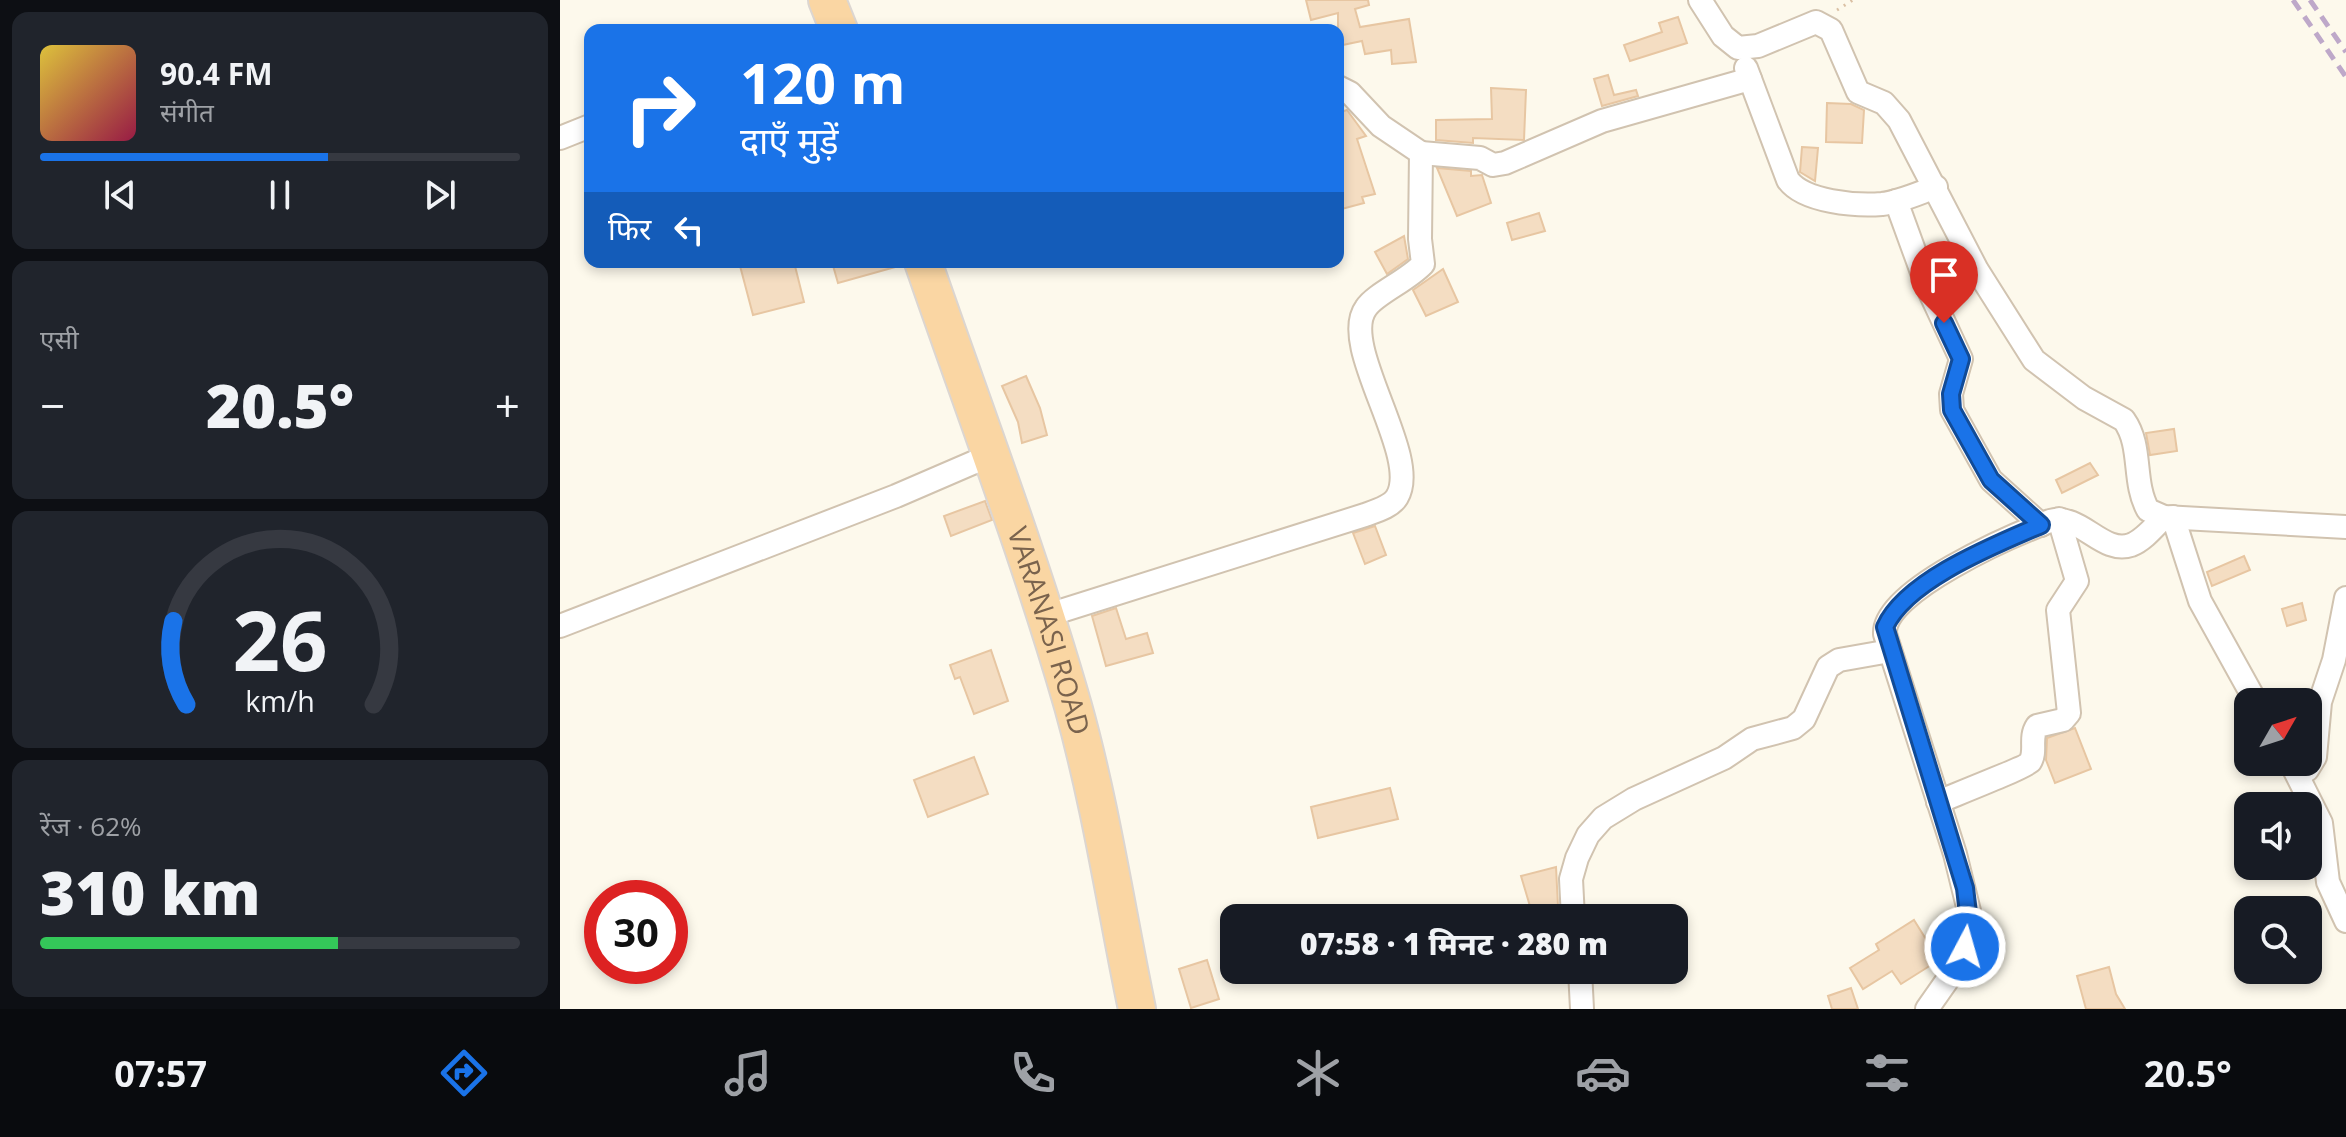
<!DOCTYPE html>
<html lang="hi">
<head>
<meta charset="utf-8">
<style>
	body { margin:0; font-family:"Open Sans","Noto Sans Devanagari",sans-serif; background:#20242c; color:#f1f3f6; height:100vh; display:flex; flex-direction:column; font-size:30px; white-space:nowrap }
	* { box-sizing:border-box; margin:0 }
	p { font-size:26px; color:#9ea1a6 }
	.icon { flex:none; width:44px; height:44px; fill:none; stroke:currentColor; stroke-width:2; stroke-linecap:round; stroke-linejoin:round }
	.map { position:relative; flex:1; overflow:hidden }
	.sheet { display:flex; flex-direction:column; gap:12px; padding:12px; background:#0d0f14; width:560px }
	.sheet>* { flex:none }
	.top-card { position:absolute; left:24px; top:24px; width:760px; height:244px; border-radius:16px; box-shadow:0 4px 12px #0003; background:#1a73e8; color:#fff; overflow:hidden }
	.needle { width:52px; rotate:51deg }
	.controls { position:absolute; left:1674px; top:688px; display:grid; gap:16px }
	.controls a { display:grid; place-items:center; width:88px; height:88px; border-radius:16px; background:#171b24; box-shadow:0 4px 12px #0003; font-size:40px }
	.speed { position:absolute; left:24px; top:880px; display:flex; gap:16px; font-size:40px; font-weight:700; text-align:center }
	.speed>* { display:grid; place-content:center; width:104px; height:104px; border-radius:50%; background:#171b24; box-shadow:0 4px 12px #0003; line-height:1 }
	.speed .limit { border:12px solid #d22; background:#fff; color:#111 }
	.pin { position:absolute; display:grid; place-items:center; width:68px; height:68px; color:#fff; margin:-82px -34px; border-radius:50% 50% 50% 0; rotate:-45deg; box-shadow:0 0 8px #0007 }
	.pin .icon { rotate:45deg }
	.me { position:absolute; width:88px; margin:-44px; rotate:6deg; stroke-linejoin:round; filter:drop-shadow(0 0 6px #0008) }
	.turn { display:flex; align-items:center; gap:28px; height:168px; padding:0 24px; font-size:36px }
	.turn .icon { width:104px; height:104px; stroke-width:2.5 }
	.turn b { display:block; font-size:56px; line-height:68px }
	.then { display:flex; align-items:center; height:76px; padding:0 24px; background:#0003; gap:16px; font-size:30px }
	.big { font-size:60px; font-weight:800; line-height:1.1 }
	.sheet .card { flex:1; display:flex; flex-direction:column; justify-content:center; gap:12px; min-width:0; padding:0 28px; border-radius:16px; background:#20242c }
	.sheet .dial { align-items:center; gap:0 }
	.dial svg { height:208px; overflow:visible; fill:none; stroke:#363941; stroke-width:7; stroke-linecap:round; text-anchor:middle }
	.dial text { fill:#f1f3f6; stroke:none }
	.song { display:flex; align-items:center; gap:24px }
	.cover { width:96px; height:96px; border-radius:12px; background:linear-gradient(135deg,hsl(50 70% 55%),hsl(340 70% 35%)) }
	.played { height:8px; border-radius:4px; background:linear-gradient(90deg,#1a73e8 60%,#363941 60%) }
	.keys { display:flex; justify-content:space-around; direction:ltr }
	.heat { display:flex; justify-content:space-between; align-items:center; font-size:44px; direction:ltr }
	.charge { height:12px; border-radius:6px; background:linear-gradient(90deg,#34c759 62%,#363941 0) }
	.trip { position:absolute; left:660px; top:904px; width:468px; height:80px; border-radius:16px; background:#171b24; box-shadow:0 4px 12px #0003; font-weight:800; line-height:80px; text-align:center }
	.dock { display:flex; height:128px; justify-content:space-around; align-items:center; background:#090b0e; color:#9ea1a6 }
	.dock .icon { width:56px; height:56px }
	.dock .on { color:#1a73e8 }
	.dock b { font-size:36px; color:#f1f3f6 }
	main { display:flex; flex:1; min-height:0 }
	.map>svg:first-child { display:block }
	.building { fill:#f4ddc2; stroke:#e7c6a2; stroke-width:2 }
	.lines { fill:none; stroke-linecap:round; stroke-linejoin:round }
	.minor-casing { stroke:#d1c3b0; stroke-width:26 }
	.trunk-casing { stroke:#dcd6d1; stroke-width:40 }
	.path { stroke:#dac0a4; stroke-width:3; stroke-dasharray:2 6; stroke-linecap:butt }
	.minor { stroke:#fff; stroke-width:22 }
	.trunk { stroke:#fad6a3; stroke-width:36 }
	.rail { stroke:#bea8c9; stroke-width:5; stroke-dasharray:12 8; stroke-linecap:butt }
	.route-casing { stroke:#114b97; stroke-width:20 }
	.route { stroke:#1a73e8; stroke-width:14 }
	.labels { text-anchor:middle; stroke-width:8; stroke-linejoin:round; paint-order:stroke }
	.street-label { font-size:28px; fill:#7a634d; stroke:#fffcf3 }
</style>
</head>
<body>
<main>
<section class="sheet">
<div class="card">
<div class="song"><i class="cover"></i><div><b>90.4 FM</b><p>संगीत</p></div></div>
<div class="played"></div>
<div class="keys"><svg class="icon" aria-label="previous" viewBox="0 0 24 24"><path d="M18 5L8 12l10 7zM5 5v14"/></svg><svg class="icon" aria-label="pause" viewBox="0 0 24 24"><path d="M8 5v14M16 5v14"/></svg><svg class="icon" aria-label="next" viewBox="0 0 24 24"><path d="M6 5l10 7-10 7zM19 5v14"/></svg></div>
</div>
<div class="card"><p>एसी</p>
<div class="heat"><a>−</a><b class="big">20.5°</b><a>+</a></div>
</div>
<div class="card dial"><svg viewBox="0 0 100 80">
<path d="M14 69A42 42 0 1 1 86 69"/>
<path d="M14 69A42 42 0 0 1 9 37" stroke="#1a73e8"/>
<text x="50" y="56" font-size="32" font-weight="700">26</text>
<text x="50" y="72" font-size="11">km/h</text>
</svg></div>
<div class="card"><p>रेंज · 62%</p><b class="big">310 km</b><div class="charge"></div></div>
</section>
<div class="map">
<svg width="1786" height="1009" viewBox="0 0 1786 1009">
	<rect width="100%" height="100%" fill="#fdf9ec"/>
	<!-- building -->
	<g class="building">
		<polygon points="746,0 808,0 809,5 795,9 800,27 849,19 856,62 832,64 831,50 805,54 802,41 778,46 778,13 751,20"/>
		<polygon points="1118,17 1127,43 1070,61 1064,45 1102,32 1099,23"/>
		<polygon points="1048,75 1054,95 1076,90 1078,96 1042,106 1034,79"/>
		<polygon points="931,88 966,90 964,140 913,138 913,143 876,140 876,120 932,119"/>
		<polygon points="1267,103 1291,104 1304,110 1302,143 1266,142"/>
		<polygon points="787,110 806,136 797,139 815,194 802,197 804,203 778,210 778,113"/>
		<polygon points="1242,147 1258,148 1255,181 1240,172"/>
		<polygon points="877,168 911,171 911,176 922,175 931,203 897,216"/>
		<polygon points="979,213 985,231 952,240 947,223"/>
		<polygon points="844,236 848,259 827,274 815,252"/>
		<polygon points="179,262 234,262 244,302 193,315"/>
		<polygon points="272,262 339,262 339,266 278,283"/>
		<polygon points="883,269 898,302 866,316 853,290"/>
		<polygon points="466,376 480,408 487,435 462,443 458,422 442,386"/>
		<polygon points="1614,429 1617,451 1590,455 1586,433"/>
		<polygon points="1530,463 1538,475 1502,493 1496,480"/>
		<polygon points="425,501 432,520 391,536 384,516"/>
		<polygon points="815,526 826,555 805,564 793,533"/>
		<polygon points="1684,556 1690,570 1652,586 1647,572"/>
		<polygon points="1742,603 1746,620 1727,626 1722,609"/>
		<polygon points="556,608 566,639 587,633 593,653 546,666 532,616"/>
		<polygon points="431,650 448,701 414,714 400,677 395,679 390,665"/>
		<polygon points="1515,728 1531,769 1495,783 1486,760 1487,738"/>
		<polygon points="414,757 428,794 368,817 354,780"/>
		<polygon points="830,788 838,819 758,838 751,807"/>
		<polygon points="996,867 998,906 972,913 961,876"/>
		<polygon points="1354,920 1379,960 1341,984 1332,971 1303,989 1290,968 1319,950 1316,944"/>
		<polygon points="647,960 659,999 631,1008 619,969"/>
		<polygon points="1549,967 1556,994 1565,1009 1526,1009 1517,976"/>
		<polygon points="1291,988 1298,1009 1272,1009 1268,996"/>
	</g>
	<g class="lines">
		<!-- minor casing -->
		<g class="minor-casing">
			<g id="minor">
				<path d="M1140,0L1163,36L1178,48L1198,46L1256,22L1271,30L1298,92L1324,103L1339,120L1417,270L1474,360L1524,398L1564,420C1583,447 1572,481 1588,510L1604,517L1786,527"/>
				<path d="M1186,68L1228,180C1244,202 1296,206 1322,204C1340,202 1359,193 1376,187"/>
				<polyline points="0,138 30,126"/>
				<polyline points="861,153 920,158 933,165 945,163 1042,121 1190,79"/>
				<polyline points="1336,201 1367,286 1401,359 1391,394 1392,410 1431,480 1481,525"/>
				<polyline points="1613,517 1640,601 1696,702"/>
				<path d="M485,616L805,515C816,511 831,507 837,497C862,456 778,346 806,308C815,294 847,281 863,264L860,239L861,153L821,126L790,93L778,87"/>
				<polyline points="0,626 336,496 431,455"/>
				<polyline points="1731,763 1761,823 1768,882 1786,921"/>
				<polyline points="1738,775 1747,770 1755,757 1760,702 1774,660 1786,598"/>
				<path d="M1378,802C1392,796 1466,767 1470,762C1477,751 1469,738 1477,726L1503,720L1509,713L1498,610L1517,581L1499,519"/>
				<polyline points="1013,918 1011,879 1017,858 1028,835 1043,818 1074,799 1164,758 1192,739 1233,728 1244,719 1268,667 1279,660 1330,651"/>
				<polyline points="1020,970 1022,1009"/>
				<path d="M1367,1009L1400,962L1410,930V915L1395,854L1325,634C1322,591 1453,535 1490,521C1521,513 1542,555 1571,545C1584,540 1595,526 1604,517"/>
			</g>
		</g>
		<!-- trunk casing -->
		<g class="trunk-casing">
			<g id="trunk">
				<polyline points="267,0 279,30"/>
				<path id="s1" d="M363,262C414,410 470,556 513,706C541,806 556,908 577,1009"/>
			</g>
		</g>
		<!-- path -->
		<polyline class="path" points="1277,10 1293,0"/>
		<!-- minor -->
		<use href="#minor" class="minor"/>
		<!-- trunk -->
		<use href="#trunk" class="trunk"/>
		<!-- rail -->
		<g class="rail">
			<polyline points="1733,0 1786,77"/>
			<polyline points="1750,0 1786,52"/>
		</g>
	</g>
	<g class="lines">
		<!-- route casing -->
		<g class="route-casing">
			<path id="route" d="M1384,323L1401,359L1391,394L1392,410L1431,480L1481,525C1435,545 1346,580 1325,627L1405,888L1410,930L1405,947"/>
		</g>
		<!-- route -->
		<use href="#route" class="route"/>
	</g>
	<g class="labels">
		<!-- street labels -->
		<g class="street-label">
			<text dy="10" stroke="none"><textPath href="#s1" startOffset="390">VARANASI ROAD</textPath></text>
		</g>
	</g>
</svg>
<div class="controls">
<a><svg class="needle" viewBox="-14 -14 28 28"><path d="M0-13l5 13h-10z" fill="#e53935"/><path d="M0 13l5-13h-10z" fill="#9ea1a6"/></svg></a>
<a><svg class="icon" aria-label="sound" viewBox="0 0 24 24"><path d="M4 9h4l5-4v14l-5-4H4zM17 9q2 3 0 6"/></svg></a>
<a><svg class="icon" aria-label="search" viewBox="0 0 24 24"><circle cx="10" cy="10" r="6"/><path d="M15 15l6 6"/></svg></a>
</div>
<div class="speed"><div class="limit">30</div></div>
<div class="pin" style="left:1384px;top:323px;background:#d93025"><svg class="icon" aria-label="arrive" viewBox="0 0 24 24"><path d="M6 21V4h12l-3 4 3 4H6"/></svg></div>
<svg class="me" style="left:1405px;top:947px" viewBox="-20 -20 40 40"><circle r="17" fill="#1a73e8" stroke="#fff" stroke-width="3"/><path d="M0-11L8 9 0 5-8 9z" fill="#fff"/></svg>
<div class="trip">07:58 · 1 मिनट · 280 m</div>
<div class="top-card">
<div class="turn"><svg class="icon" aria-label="right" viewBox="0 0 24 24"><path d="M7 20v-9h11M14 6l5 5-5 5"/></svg><div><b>120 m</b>दाएँ मुड़ें</div></div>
<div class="then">फिर<svg class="icon" aria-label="left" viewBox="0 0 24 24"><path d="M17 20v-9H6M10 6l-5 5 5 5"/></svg></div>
</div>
</div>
</main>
<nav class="dock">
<b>07:57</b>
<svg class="icon on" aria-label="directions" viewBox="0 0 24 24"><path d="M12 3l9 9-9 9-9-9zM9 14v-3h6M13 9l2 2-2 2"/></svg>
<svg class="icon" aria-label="music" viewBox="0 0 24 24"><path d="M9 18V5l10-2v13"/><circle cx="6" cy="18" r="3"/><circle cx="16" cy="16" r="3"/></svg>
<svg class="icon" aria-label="phone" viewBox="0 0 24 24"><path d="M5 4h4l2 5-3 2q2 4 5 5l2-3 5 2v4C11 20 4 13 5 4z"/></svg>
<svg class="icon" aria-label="climate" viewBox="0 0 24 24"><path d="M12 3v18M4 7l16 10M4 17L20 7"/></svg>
<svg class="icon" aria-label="car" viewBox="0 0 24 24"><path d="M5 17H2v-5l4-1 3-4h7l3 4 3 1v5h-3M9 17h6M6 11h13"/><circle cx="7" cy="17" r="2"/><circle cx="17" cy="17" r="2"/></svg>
<svg class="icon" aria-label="filters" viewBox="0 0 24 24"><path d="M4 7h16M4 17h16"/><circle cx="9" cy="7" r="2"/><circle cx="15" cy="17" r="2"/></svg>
<b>20.5°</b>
</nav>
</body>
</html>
